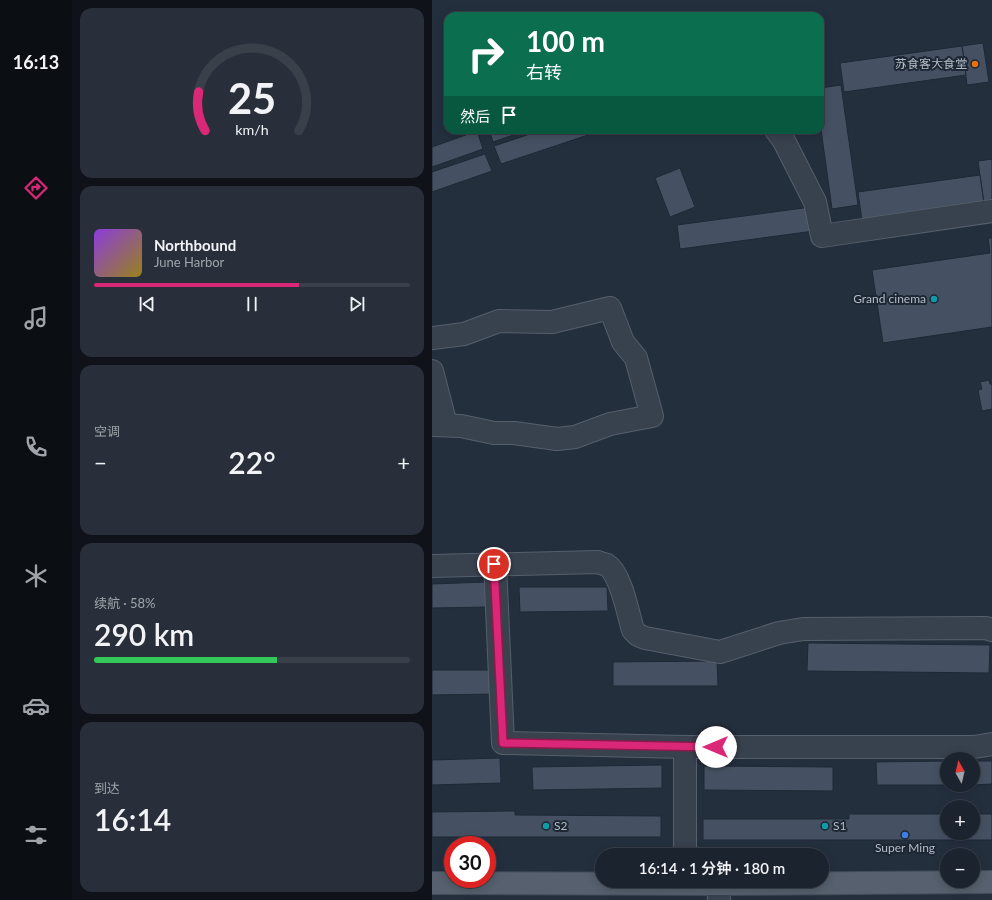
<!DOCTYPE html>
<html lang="zh">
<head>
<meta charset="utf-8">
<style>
	body { margin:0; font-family:Lato,"Noto Sans SC",sans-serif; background:#282f3a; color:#f1f3f6; height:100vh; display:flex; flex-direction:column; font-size:15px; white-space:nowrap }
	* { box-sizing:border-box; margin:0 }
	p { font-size:13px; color:#a0a4aa }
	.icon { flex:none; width:22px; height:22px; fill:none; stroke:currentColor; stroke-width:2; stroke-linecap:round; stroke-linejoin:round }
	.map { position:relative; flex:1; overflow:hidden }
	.side { display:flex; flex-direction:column; gap:8px; padding:8px; background:#0f1319; width:360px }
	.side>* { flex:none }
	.hud { position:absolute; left:12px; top:12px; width:380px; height:122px; border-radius:12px; box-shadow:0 2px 10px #0003,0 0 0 1px #39404a; background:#0b6e4f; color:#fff; overflow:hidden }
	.needle { width:26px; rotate:352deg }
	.tools { position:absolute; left:508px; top:752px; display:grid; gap:8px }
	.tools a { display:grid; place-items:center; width:40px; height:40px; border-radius:50%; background:#1b232e; box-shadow:0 2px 10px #0003,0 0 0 1px #39404a; font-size:20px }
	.speed { position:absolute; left:12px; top:836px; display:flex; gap:8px; font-size:20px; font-weight:700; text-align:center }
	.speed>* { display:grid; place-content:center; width:52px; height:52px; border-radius:50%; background:#1b232e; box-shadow:0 2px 10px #0003,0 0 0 1px #39404a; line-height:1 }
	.speed .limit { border:6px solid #d22; background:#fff; color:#111 }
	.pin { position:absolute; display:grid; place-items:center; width:34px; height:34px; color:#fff; margin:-17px; border:2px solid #fff; border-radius:50%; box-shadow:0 1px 4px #0007 }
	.me { position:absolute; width:44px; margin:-22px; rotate:270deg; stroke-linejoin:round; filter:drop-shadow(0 0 3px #0008) }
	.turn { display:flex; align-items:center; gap:14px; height:84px; padding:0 16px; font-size:18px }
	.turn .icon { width:52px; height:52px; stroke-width:2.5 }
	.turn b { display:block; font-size:28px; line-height:34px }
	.then { display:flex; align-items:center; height:38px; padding:0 16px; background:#0003; gap:8px; font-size:15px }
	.big { font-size:30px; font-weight:600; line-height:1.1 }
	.side .widget { flex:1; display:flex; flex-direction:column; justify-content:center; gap:6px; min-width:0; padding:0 14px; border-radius:12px; background:#282f3a }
	.side .dial { align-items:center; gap:0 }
	.dial svg { height:104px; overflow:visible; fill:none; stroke:#39404a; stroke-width:7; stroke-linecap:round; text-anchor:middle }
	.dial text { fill:#f1f3f6; stroke:none }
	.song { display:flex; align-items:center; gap:12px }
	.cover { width:48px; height:48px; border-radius:6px; background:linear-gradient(135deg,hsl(270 70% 55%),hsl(50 70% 35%)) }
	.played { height:4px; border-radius:2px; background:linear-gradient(90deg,#db2777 65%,#39404a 65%) }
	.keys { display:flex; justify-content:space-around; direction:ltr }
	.heat { display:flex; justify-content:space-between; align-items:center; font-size:22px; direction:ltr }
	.charge { height:6px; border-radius:3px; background:linear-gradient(90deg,#34c759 58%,#39404a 0) }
	.trip { position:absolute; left:163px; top:848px; width:234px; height:40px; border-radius:20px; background:#1b232e; box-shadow:0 2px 10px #0003,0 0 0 1px #39404a; font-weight:600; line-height:40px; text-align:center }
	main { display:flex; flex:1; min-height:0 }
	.tabs { display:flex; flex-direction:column; width:72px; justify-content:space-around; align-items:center; background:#0b0e12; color:#a0a4aa }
	.tabs .icon { width:28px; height:28px }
	.tabs .on { color:#db2777 }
	.tabs b { font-size:18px; color:#f1f3f6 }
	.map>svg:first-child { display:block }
	.building { fill:#455162; stroke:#1f2835 }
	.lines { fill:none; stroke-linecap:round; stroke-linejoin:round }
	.minor-casing { stroke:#565f6c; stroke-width:24 }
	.major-casing { stroke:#414a57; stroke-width:24 }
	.minor { stroke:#38414e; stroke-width:22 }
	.major { stroke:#56606e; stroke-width:22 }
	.route-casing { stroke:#8e194d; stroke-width:10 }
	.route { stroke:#db2777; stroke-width:7 }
	.food-dot { fill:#e8710a; stroke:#1d2633; stroke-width:1.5 }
	.culture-dot { fill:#0f9aa8; stroke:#1d2633; stroke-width:1.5 }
	.shop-dot { fill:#3f7fe0; stroke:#1d2633; stroke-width:1.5 }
	.labels { text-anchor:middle; stroke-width:4; stroke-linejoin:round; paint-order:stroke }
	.poi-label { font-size:12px; fill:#b4bcc9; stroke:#1d2633; text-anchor:end }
</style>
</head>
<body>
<main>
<nav class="tabs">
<b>16:13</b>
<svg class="icon on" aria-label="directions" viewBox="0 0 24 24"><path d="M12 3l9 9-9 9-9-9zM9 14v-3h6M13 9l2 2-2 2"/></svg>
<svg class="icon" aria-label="music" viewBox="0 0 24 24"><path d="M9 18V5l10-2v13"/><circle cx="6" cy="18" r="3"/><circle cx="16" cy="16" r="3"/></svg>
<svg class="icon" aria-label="phone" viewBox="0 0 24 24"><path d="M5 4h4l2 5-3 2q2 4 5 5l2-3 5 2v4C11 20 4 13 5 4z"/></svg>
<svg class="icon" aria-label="climate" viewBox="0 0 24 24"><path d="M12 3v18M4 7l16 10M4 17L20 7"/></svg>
<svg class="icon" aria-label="car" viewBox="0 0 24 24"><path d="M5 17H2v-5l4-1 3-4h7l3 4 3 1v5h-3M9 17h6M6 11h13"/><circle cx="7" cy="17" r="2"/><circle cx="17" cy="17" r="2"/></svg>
<svg class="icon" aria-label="filters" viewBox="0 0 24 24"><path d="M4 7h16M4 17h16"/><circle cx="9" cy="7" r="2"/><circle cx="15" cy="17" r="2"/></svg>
</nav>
<section class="side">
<div class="widget dial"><svg viewBox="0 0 100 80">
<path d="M14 69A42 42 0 1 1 86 69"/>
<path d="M14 69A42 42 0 0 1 9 39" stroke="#db2777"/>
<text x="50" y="56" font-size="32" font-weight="700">25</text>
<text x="50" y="72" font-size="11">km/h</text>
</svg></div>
<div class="widget">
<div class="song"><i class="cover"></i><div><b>Northbound</b><p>June Harbor</p></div></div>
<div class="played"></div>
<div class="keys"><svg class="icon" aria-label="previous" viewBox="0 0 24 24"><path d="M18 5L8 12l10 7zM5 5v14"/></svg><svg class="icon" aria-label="pause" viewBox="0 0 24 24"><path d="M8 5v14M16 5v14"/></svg><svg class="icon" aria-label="next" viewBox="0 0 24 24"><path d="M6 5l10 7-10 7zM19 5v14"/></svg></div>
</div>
<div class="widget"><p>空调</p>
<div class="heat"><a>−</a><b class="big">22°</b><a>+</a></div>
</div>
<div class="widget"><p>续航 · 58%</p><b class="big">290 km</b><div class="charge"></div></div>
<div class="widget"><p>到达</p><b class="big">16:14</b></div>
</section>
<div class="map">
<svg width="560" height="900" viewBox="0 0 560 900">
	<rect width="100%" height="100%" fill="#242f3e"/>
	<!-- building -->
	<g class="building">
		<polygon points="551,43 557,82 535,85 530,46"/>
		<polygon points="530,46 534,75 412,92 408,63"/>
		<polygon points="409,85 426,205 400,209 388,122 388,88"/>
		<polygon points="57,130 96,130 61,142"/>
		<polygon points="110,130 171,130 69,164 62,146"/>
		<polygon points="45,131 51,149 0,167 0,147"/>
		<polygon points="53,154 60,171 0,192 0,172"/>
		<polygon points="560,159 560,203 552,204 546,161"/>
		<polygon points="248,168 263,207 238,217 223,178"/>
		<polygon points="548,175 552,204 430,221 426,192"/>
		<polygon points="379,207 382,231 248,249 245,225"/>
		<polygon points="556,238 560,238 560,327 451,343 440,270 558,253"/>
		<polygon points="557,380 558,384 560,384 560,409 550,411 546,390 550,389 548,382"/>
		<polygon points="55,582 55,607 0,608 0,584"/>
		<polygon points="87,587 175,587 176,611 88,612"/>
		<polygon points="376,643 558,645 557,673 375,671"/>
		<polygon points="285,661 286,686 181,686 181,662"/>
		<polygon points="0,670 63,670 64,694 0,695"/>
		<polygon points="68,758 69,783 0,785 0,760"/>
		<polygon points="515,761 515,785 445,785 444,762"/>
		<polygon points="541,761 560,761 560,784 541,785"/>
		<polygon points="230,765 230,788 101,790 100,767"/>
		<polygon points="272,766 401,767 401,791 272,790"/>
		<polygon points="83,811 83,815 229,816 229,837 0,837 0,812"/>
		<polygon points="417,814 515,814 515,833 541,833 541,814 560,814 560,840 271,840 271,819 417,819"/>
	</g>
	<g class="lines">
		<!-- minor casing -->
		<g class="minor-casing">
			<g id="minor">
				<polyline points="344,130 352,141 383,202 390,236 560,211"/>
				<polyline points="0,338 32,334 67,321 120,322 178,308 191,342 204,358 220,416 178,424 143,437 125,439 82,433 62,433 29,426 0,425"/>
				<polyline points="0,371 14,425"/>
				<polyline points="63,564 71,743 253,747 542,747 560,744"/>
				<path d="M0,566L166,562C168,563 172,564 175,565C189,574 196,614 201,630L206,635L213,638L288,652L347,633L371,629L554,628L560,630"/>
				<polyline points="253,855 253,747"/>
				<polyline points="286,884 287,900"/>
			</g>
		</g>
		<!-- major casing -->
		<g class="major-casing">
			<polyline id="major" points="0,883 286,884 560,882"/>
		</g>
		<!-- minor -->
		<use href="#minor" class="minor"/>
		<!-- major -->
		<use href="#major" class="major"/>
	</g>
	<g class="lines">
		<!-- route casing -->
		<g class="route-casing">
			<polyline id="route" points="62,564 71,743 284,747"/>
		</g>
		<!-- route -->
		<use href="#route" class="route"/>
	</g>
	<!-- markers -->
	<circle class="food-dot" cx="543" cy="64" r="4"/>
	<g class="culture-dot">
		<circle cx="502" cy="299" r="4"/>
		<circle cx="114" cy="826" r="4"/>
		<circle cx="393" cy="826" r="4"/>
	</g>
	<circle class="shop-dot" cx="473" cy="835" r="4"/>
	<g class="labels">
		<!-- poi labels -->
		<g class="poi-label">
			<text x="535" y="68">苏食客大食堂</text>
			<text x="494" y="303">Grand cinema</text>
			<text x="122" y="830" text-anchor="start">S2</text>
			<text x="401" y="830" text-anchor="start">S1</text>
			<text x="473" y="852" text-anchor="middle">Super Ming</text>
		</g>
	</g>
</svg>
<div class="tools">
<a><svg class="needle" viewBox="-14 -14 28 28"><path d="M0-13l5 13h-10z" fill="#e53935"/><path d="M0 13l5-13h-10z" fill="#a0a4aa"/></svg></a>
<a>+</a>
<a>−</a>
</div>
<div class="speed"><div class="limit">30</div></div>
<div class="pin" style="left:62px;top:564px;background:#d93025"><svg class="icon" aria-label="arrive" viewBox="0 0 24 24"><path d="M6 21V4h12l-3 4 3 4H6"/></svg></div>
<svg class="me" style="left:284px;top:747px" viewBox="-20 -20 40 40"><circle r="19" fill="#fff"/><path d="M0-13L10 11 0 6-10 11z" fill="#db2777"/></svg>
<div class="trip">16:14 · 1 分钟 · 180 m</div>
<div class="hud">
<div class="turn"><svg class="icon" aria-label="right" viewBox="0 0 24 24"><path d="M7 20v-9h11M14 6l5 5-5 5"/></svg><div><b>100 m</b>右转</div></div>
<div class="then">然后<svg class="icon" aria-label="arrive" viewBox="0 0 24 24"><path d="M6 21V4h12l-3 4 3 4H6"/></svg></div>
</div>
</div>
</main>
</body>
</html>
